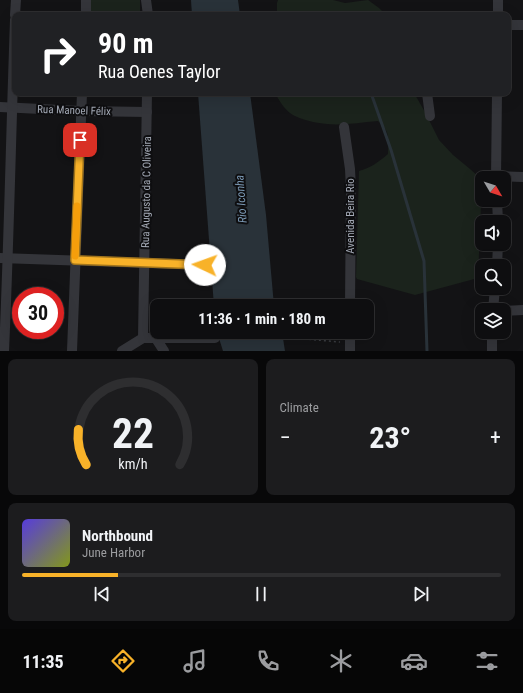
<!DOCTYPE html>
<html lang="en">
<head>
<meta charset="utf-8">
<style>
	body { margin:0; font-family:"Roboto Condensed",sans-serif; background:#1c1c1e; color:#f1f3f6; height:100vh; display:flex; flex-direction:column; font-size:15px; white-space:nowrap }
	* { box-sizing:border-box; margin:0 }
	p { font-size:13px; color:#9b9c9f }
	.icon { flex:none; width:22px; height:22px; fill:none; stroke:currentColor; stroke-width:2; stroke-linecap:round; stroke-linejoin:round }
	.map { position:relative; height:351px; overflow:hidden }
	.sheet { display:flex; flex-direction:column; gap:8px; padding:8px; background:#080809; flex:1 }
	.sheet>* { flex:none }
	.hud { position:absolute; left:12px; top:12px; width:499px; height:84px; border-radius:8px; box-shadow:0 4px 16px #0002,0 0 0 1px #2e2e30; background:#202124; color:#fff; overflow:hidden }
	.needle { width:26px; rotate:129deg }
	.fabs { position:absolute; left:475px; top:171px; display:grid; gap:8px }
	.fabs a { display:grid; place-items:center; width:36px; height:36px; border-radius:8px; background:#0e0e10; box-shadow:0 4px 16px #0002,0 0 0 1px #2e2e30; font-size:20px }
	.speed { position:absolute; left:12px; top:287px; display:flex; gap:8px; font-size:20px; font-weight:700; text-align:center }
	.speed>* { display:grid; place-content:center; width:52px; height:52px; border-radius:50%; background:#0e0e10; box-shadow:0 4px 16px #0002,0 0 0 1px #2e2e30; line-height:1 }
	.speed .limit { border:6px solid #d22; background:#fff; color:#111 }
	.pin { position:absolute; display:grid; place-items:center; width:34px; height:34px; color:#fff; margin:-17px; border-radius:8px; box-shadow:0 2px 6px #0006 }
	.me { position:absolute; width:44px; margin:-22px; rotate:273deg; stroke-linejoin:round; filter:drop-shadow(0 0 3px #0008) }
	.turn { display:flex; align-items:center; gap:14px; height:84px; padding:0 20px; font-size:18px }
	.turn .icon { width:52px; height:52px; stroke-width:2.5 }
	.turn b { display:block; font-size:28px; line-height:34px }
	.big { font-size:30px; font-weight:700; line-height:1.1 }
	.sheet .card { flex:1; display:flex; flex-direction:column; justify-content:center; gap:6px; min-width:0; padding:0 14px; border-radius:8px; background:#1c1c1e }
	.sheet .dial { align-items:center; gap:0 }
	.dial svg { height:104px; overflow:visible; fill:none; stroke:#2e2e30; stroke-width:7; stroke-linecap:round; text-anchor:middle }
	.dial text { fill:#f1f3f6; stroke:none }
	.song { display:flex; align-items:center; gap:12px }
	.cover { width:48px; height:48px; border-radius:6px; background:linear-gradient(135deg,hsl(250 70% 55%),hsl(70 70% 35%)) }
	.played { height:4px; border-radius:2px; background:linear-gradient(90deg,#f8b229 20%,#2e2e30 20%) }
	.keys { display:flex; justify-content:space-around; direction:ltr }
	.heat { display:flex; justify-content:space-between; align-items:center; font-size:22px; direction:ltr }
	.sheet .tiles { flex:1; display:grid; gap:8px; grid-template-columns:1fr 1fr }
	.card:last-child { grid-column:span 2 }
	.trip { position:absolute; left:150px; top:299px; width:224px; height:40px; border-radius:8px; background:#0e0e10; box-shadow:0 4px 16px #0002,0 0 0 1px #2e2e30; font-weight:700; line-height:40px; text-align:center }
	.tab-bar { display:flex; height:64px; justify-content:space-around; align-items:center; background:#060606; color:#9b9c9f }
	.tab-bar .icon { width:28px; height:28px }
	.tab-bar .active { color:#f8b229 }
	.tab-bar b { font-size:18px; color:#f1f3f6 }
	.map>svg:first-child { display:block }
	.green { fill:#1b231c }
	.water { fill:#293239 }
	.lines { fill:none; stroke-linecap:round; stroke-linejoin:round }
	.stream { stroke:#293239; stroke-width:3 }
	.path { stroke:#3a3c41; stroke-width:1.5; stroke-dasharray:2 3; stroke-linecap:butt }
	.minor { stroke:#34353a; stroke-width:10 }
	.route-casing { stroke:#a1741b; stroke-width:10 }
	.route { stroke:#f8b229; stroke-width:7 }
	.slow { stroke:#f59e0b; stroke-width:7 }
	.labels { text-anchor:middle; stroke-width:4; stroke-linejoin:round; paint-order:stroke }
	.street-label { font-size:11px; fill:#a4aab6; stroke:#0e0e10 }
	.water-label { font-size:12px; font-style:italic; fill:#7a98b3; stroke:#0e0e10 }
</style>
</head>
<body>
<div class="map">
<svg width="523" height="351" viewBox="0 0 523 351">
	<rect width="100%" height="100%" fill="#131315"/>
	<!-- green -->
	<g class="green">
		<rect x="85" y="0" width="55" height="15"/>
		<polygon points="278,0 333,0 345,3 368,0 379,8 386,15 277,15 277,3"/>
		<path d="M275,93H414L425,112L439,140L453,155L470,169L482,180L478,278L415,295L357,279L356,277L359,171C370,168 379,162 388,154C388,139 391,132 378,121C355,123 336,127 313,122C307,120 301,119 295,116C286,112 280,102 275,93Z"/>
	</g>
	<!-- water -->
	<g class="water">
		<polygon points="191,0 238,0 240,15 192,15"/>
		<polygon points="198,93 250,93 266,215 274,306 214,306"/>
		<polygon points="217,332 282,332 285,351 223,351"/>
	</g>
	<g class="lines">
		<!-- stream -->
		<polyline class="stream" points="371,93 391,150 424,261 427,351"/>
		<!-- path -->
		<polyline class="path" points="224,338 293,338 340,342"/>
		<!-- minor -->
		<g class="minor">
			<polyline points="146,0 148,15"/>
			<polyline points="15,15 16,0"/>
			<polyline points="86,15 86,0"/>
			<polyline points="498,15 498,0"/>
			<polyline points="508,25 523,25"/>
			<polyline points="427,93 430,116"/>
			<polyline points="0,107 81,111 147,112"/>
			<polyline points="344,127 350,169 351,189 350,306"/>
			<polyline points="496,176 523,177"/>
			<polyline points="496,178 497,93"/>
			<polyline points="497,200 498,222"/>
			<polyline points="0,258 205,265"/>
			<polyline points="497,266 498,244"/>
			<polyline points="493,310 495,288"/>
			<polyline points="504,311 523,310"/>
			<polyline points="155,337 164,351"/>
			<polyline points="143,338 215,338"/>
			<path d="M4,351C9,241 11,130 15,20"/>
			<polyline points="72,351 82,93"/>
			<polyline points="122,351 143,338 147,93"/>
			<polyline points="350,351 350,332"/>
			<polyline points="492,351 492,332"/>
		</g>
	</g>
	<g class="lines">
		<!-- route casing -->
		<g class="route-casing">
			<polyline id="route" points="80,140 75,260 205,265"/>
		</g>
		<!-- route -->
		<use href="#route" class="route"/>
		<!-- slow -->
		<polyline class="slow" points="75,256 77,206"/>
	</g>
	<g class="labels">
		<!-- street labels -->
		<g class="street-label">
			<text transform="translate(74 110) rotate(2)" y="4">Rua Manoel Félix</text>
			<text transform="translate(146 192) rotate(-89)" y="4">Rua Augusto da C Oliveira</text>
			<text transform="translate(350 216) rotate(-90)" y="4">Avenida Beira Rio</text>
		</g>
		<!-- water labels -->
		<g class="water-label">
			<text transform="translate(241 199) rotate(-94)" y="4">Rio Iconha</text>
		</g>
	</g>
</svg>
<div class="fabs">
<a><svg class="needle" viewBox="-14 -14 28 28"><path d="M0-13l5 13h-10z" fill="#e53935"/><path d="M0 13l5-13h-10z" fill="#9b9c9f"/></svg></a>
<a><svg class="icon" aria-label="sound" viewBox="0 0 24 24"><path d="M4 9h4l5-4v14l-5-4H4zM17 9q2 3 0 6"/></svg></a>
<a><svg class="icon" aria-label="search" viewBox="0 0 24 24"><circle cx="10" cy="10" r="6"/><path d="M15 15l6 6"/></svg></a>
<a><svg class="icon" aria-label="layers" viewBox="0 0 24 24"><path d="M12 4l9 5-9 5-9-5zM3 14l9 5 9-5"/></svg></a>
</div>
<div class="speed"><div class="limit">30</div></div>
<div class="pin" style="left:80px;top:140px;background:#d93025"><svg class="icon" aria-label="arrive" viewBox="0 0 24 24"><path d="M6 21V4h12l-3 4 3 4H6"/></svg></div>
<svg class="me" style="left:205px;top:265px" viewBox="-20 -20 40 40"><circle r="19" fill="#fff"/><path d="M0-13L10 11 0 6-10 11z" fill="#f8b229"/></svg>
<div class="trip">11:36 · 1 min · 180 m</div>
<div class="hud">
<div class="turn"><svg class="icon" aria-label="right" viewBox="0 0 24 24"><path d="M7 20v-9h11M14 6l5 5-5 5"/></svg><div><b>90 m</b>Rua Oenes Taylor</div></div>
</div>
</div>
<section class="sheet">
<div class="tiles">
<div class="card dial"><svg viewBox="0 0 100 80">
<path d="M14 69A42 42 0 1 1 86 69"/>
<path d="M14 69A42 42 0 0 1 8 42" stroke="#f8b229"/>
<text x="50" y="56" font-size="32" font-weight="700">22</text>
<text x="50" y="72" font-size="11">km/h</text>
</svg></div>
<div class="card"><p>Climate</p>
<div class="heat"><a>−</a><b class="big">23°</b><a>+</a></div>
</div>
<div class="card">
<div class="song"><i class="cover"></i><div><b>Northbound</b><p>June Harbor</p></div></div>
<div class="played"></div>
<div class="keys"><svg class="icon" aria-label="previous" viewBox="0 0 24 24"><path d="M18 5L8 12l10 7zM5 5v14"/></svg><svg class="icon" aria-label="pause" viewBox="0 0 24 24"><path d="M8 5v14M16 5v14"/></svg><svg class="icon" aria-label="next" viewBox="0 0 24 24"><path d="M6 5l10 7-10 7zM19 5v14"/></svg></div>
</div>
</div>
</section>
<nav class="tab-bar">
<b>11:35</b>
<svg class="icon active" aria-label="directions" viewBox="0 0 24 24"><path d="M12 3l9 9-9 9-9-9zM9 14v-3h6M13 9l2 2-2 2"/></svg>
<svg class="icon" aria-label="music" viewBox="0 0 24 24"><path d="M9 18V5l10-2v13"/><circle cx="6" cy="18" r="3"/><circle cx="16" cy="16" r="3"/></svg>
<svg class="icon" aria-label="phone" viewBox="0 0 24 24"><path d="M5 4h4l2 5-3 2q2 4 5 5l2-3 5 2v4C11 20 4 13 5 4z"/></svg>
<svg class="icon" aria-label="climate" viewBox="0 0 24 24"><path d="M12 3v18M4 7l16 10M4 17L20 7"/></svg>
<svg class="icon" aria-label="car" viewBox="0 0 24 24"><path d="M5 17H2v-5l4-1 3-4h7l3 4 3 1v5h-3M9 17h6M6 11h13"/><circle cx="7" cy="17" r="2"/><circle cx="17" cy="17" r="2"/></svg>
<svg class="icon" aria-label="filters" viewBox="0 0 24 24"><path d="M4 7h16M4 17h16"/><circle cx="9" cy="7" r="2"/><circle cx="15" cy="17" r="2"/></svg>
</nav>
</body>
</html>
